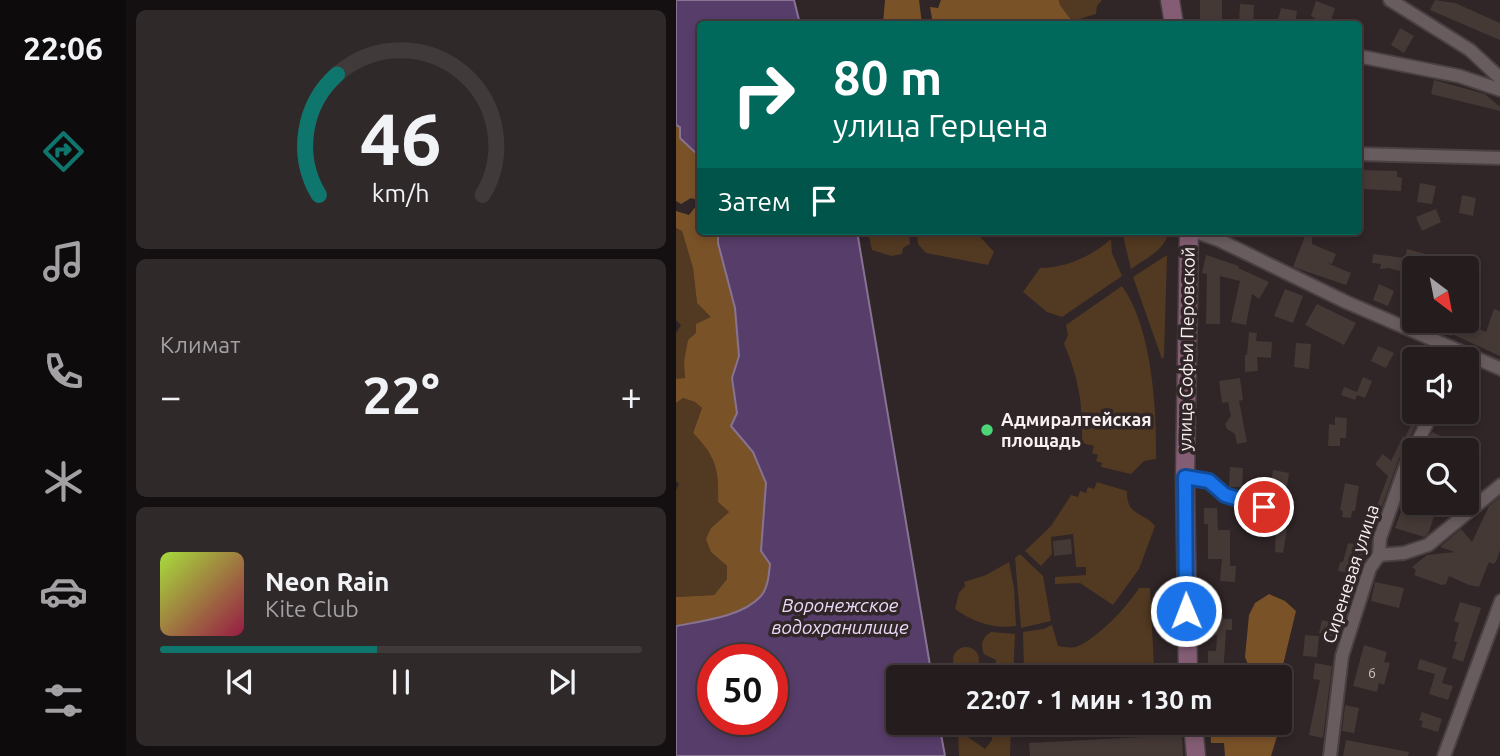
<!DOCTYPE html>
<html lang="ru">
<head>
<meta charset="utf-8">
<style>
	body { margin:0; font-family:Ubuntu,sans-serif; background:#30292a; color:#f1f3f6; height:100vh; display:flex; flex-direction:column; font-size:26px; white-space:nowrap }
	* { box-sizing:border-box; margin:0 }
	p { font-size:23px; color:#a3a1a4 }
	.icon { flex:none; width:38px; height:38px; fill:none; stroke:currentColor; stroke-width:2; stroke-linecap:round; stroke-linejoin:round }
	.map { position:relative; flex:1; overflow:hidden }
	.panel { display:flex; flex-direction:column; gap:10px; padding:10px; background:#140f10; width:550px }
	.panel>* { flex:none }
	.hud { position:absolute; left:21px; top:21px; width:665px; height:214px; border-radius:7px; box-shadow:0 4px 10px #0003,0 0 0 2px #413a3b; background:#00695c; color:#fff; overflow:hidden }
	.needle { width:46px; rotate:148deg }
	.controls { position:absolute; left:726px; top:256px; display:grid; gap:14px }
	.controls a { display:grid; place-items:center; width:77px; height:77px; border-radius:7px; background:#241c1d; box-shadow:0 4px 10px #0003,0 0 0 2px #413a3b; font-size:35px }
	.speed { position:absolute; left:21px; top:644px; display:flex; gap:14px; font-size:35px; font-weight:700; text-align:center }
	.speed>* { display:grid; place-content:center; width:91px; height:91px; border-radius:50%; background:#241c1d; box-shadow:0 4px 10px #0003,0 0 0 2px #413a3b; line-height:1 }
	.speed .limit { border:10px solid #d22; background:#fff; color:#111 }
	.pin { position:absolute; display:grid; place-items:center; width:60px; height:60px; color:#fff; margin:-30px; border:4px solid #fff; border-radius:50%; box-shadow:0 2px 7px #0007 }
	.me { position:absolute; width:77px; margin:-38px; rotate:359deg; stroke-linejoin:round; filter:drop-shadow(0 0 5px #0008) }
	.turn { display:flex; align-items:center; gap:24px; height:147px; padding:0 21px; font-size:32px }
	.turn .icon { width:91px; height:91px; stroke-width:2.5 }
	.turn b { display:block; font-size:49px; line-height:60px }
	.then { display:flex; align-items:center; height:66px; padding:0 21px; background:#0003; gap:14px; font-size:26px }
	.big { font-size:52px; font-weight:700; line-height:1.1 }
	.panel .widget { flex:1; display:flex; flex-direction:column; justify-content:center; gap:10px; min-width:0; padding:0 24px; border-radius:10px; background:#30292a }
	.panel .dial { align-items:center; gap:0 }
	.dial svg { height:182px; overflow:visible; fill:none; stroke:#413a3b; stroke-width:7; stroke-linecap:round; text-anchor:middle }
	.dial text { fill:#f1f3f6; stroke:none }
	.song { display:flex; align-items:center; gap:21px }
	.cover { width:84px; height:84px; border-radius:10px; background:linear-gradient(135deg,hsl(80 70% 55%),hsl(340 70% 35%)) }
	.played { height:7px; border-radius:4px; background:linear-gradient(90deg,#0f766e 45%,#413a3b 45%) }
	.keys { display:flex; justify-content:space-around; direction:ltr }
	.heat { display:flex; justify-content:space-between; align-items:center; font-size:38px; direction:ltr }
	.trip { position:absolute; left:210px; top:665px; width:406px; height:70px; border-radius:7px; background:#241c1d; box-shadow:0 4px 10px #0003,0 0 0 2px #413a3b; font-weight:700; line-height:70px; text-align:center }
	main { display:flex; flex:1; min-height:0 }
	.tabs { display:flex; flex-direction:column; width:126px; justify-content:space-around; align-items:center; background:#0e0b0c; color:#a3a1a4 }
	.tabs .icon { width:49px; height:49px }
	.tabs .selected { color:#0f766e }
	.tabs b { font-size:32px; color:#f1f3f6 }
	.map>svg:first-child { display:block }
	.green { fill:#523921 }
	.forest { fill:#7a5228 }
	.water { fill:#573d6a; stroke:#877392; stroke-width:2; fill-rule:evenodd }
	.building { fill:#453936 }
	.lines { fill:none; stroke-linecap:round; stroke-linejoin:round }
	.minor-casing { stroke:#494042; stroke-width:16 }
	.secondary-casing { stroke:#494042; stroke-width:21 }
	.minor { stroke:#695c5e; stroke-width:12 }
	.secondary { stroke:#845d74; stroke-width:18 }
	.route-casing { stroke:#114b97; stroke-width:18 }
	.route { stroke:#1a73e8; stroke-width:12 }
	.poi-dot { fill:#4bd677; stroke:#302527; stroke-width:2.5 }
	.labels { text-anchor:middle; stroke-width:7; stroke-linejoin:round; paint-order:stroke }
	.number-label { font-size:14px; fill:#cbc2c2 }
	.street-label { font-size:18px; fill:#f8f0f1; stroke:#302527 }
	.poi-label { font-size:18px; font-weight:bold; fill:#f8f0f1; stroke:#302527; text-anchor:start }
	.water-label { font-size:19px; font-style:italic; fill:#ead9f7; stroke:#302527 }
</style>
</head>
<body>
<main>
<nav class="tabs">
<b>22:06</b>
<svg class="icon selected" aria-label="directions" viewBox="0 0 24 24"><path d="M12 3l9 9-9 9-9-9zM9 14v-3h6M13 9l2 2-2 2"/></svg>
<svg class="icon" aria-label="music" viewBox="0 0 24 24"><path d="M9 18V5l10-2v13"/><circle cx="6" cy="18" r="3"/><circle cx="16" cy="16" r="3"/></svg>
<svg class="icon" aria-label="phone" viewBox="0 0 24 24"><path d="M5 4h4l2 5-3 2q2 4 5 5l2-3 5 2v4C11 20 4 13 5 4z"/></svg>
<svg class="icon" aria-label="climate" viewBox="0 0 24 24"><path d="M12 3v18M4 7l16 10M4 17L20 7"/></svg>
<svg class="icon" aria-label="car" viewBox="0 0 24 24"><path d="M5 17H2v-5l4-1 3-4h7l3 4 3 1v5h-3M9 17h6M6 11h13"/><circle cx="7" cy="17" r="2"/><circle cx="17" cy="17" r="2"/></svg>
<svg class="icon" aria-label="filters" viewBox="0 0 24 24"><path d="M4 7h16M4 17h16"/><circle cx="9" cy="7" r="2"/><circle cx="15" cy="17" r="2"/></svg>
</nav>
<section class="panel">
<div class="widget dial"><svg viewBox="0 0 100 80">
<path d="M14 69A42 42 0 1 1 86 69"/>
<path d="M14 69A42 42 0 0 1 22 16" stroke="#0f766e"/>
<text x="50" y="56" font-size="32" font-weight="700">46</text>
<text x="50" y="72" font-size="11">km/h</text>
</svg></div>
<div class="widget"><p>Климат</p>
<div class="heat"><a>−</a><b class="big">22°</b><a>+</a></div>
</div>
<div class="widget">
<div class="song"><i class="cover"></i><div><b>Neon Rain</b><p>Kite Club</p></div></div>
<div class="played"></div>
<div class="keys"><svg class="icon" aria-label="previous" viewBox="0 0 24 24"><path d="M18 5L8 12l10 7zM5 5v14"/></svg><svg class="icon" aria-label="pause" viewBox="0 0 24 24"><path d="M8 5v14M16 5v14"/></svg><svg class="icon" aria-label="next" viewBox="0 0 24 24"><path d="M6 5l10 7-10 7zM19 5v14"/></svg></div>
</div>
</section>
<div class="map">
<svg width="825" height="756" viewBox="0 0 825 756">
	<rect width="100%" height="100%" fill="#302527"/>
	<!-- green -->
	<g class="green">
		<polygon points="383,0 426,0 421,6 420,14 396,21 384,5"/>
		<path d="M0,228L6,231L17,268L21,303L36,317C18,336 8,352 9,379H0V333L5,325L0,320Z"/>
		<polygon points="192,231 233,231 234,244 227,248 226,254 215,256 196,250"/>
		<polygon points="241,231 299,231 318,252 312,265 250,253 242,244"/>
		<path d="M446,231H492C491,250 468,259 455,269Z"/>
		<path d="M435,239L436,253L446,276L386,317L371,312L347,292L364,268C390,268 416,256 435,239Z"/>
		<polygon points="491,255 488,357 486,359 457,277"/>
		<path d="M446,286C476,327 481,410 480,459L468,461L455,474L425,467L426,463L420,461L422,455L416,453L418,446L406,443C407,404 403,379 388,344L392,335L390,325Z"/>
		<path d="M7,398L19,402L26,408L17,433C40,457 43,470 42,502L53,512L35,528V552L51,566V579L38,595L0,597V490L3,484L0,481V403Z"/>
		<path d="M421,482L451,491C450,516 468,512 479,526L463,569L437,605L404,583L379,584V577L410,575V567H400L397,534L375,537L376,554L365,566L349,551L375,526L395,495L402,497L404,491L410,493L412,487L418,489Z"/>
		<polygon points="344,554 367,576 375,621 345,628 339,558"/>
		<path d="M333,562L338,588L340,626C316,629 298,622 279,609L283,593L289,586L288,582L310,575Z"/>
		<path d="M463,588H474L478,667L475,672L467,675L348,673L347,632L367,629L376,625L382,646C387,647 395,648 400,647C421,639 451,607 463,588Z"/>
		<path d="M315,632L339,634L337,677H318L320,660L308,654C304,645 306,637 315,632Z"/>
		<circle cx="290" cy="660" r="13"/>
		<polygon points="317,723 335,723 334,756 283,756 282,730 309,749 316,740"/>
	</g>
	<!-- forest -->
	<g class="forest">
		<polygon points="209,0 243,0 246,24 207,24"/>
		<polygon points="265,0 383,0 384,5 396,21 388,24 257,24 254,7 262,8"/>
		<path d="M0,125L4,126V138L24,157V231H42V243L59,308L63,357L56,378L61,413L55,426L77,452L90,483L85,551L94,563C93,574 92,587 85,596C67,617 26,621 0,626V597L38,595L51,579V566L35,552L30,539L35,528L53,512L42,502C43,469 40,457 17,433L26,408L19,402L7,398L0,403V379L9,378L8,362L12,340L20,333V324L35,317L21,303L17,268L6,231L0,228V211L13,215L24,201L15,198L5,204L0,201Z"/>
		<polygon points="593,594 609,601 620,611 607,665 607,674 617,684 595,756 549,756 548,743 535,743 534,723 604,723 604,677 577,677 569,657 573,615 579,603"/>
	</g>
	<!-- water -->
	<g class="water">
		<polygon points="0,0 118,0 124,24 24,24 24,157 4,138 4,127 0,125"/>
		<path d="M42,231H181L256,677H222V723H263L269,756H0V626C26,621 66,617 85,596C92,588 93,574 94,564L85,551L90,483L77,452L55,426L61,413L56,378L63,356L59,308L42,243ZM37,660H96V719H37Z"/>
	</g>
	<!-- building -->
	<g class="building">
		<rect x="524" y="0" width="22" height="22"/>
		<polygon points="759,0 779,3 824,23 824,40 754,10"/>
		<polygon points="640,1 659,8 654,24 637,24 639,18 635,16"/>
		<polygon points="564,4 578,5 577,24 563,24"/>
		<polygon points="605,8 621,11 619,24 601,24"/>
		<polygon points="724,28 738,36 728,53 715,45"/>
		<polygon points="758,80 809,94 824,107 824,111 755,94"/>
		<polygon points="682,170 721,171 721,177 726,178 725,191 687,189 687,184 682,184"/>
		<polygon points="744,183 760,186 756,204 741,202"/>
		<polygon points="786,195 800,198 797,216 783,213"/>
		<polygon points="760,209 765,222 746,231 740,217"/>
		<polygon points="631,231 636,231 636,244 660,254 656,264 651,263 675,273 670,285 617,267"/>
		<polygon points="731,249 767,259 768,256 779,259 778,262 788,265 787,268 738,268 738,275 713,268 704,269 705,264 696,263 697,254 729,258"/>
		<polygon points="530,255 563,266 562,268 593,282 583,299 576,294 570,325 555,322 564,281 544,276 544,324 530,324 531,274 526,273"/>
		<polygon points="703,284 718,291 712,306 697,300"/>
		<polygon points="609,289 627,296 617,323 598,316"/>
		<polygon points="641,304 680,323 668,345 629,325"/>
		<polygon points="818,309 824,311 824,356 776,334 776,336 740,320 782,320 810,332"/>
		<polygon points="573,332 581,333 580,341 596,342 595,358 581,357 582,371 569,372 569,355 571,355"/>
		<polygon points="620,343 635,344 633,369 618,367"/>
		<polygon points="702,346 718,353 710,368 695,361"/>
		<polygon points="687,377 696,381 689,398 681,395 679,400 665,395 668,387 681,392"/>
		<polygon points="564,378 567,400 563,401 571,442 561,444 559,434 551,429 549,424 555,416 552,402 546,403 543,381"/>
		<polygon points="741,411 747,411 722,461 704,512 699,511 712,476 699,464 707,454 715,461 727,436 729,438"/>
		<polygon points="659,417 671,418 670,438 664,438 664,446 652,446 653,424 659,425"/>
		<polygon points="756,432 774,440 769,450 747,450"/>
		<polygon points="554,467 567,468 566,487 553,487"/>
		<polygon points="597,470 613,473 610,493 594,491"/>
		<polygon points="669,483 683,486 679,511 676,511 675,518 666,517 667,511 664,510"/>
		<polygon points="824,497 824,550 820,562 817,564 813,562 803,587 793,585 773,576 770,584 766,585 738,575 740,570 736,567 751,555 779,552 764,547 785,529 796,542 813,506"/>
		<polygon points="739,507 759,514 752,534 748,537 719,528 725,512 736,516"/>
		<polygon points="528,508 541,508 542,530 554,530 554,566 560,566 559,582 544,581 546,559 532,559 532,524 528,524"/>
		<polygon points="600,527 611,529 607,553 599,552"/>
		<polygon points="395,539 396,554 378,556 377,541"/>
		<polygon points="679,540 695,544 683,575 662,571 664,562 667,562 672,543 678,544"/>
		<polygon points="699,582 728,588 723,608 695,601"/>
		<polygon points="784,602 805,608 787,662 776,658 781,642 778,641 783,623 778,621"/>
		<polygon points="535,615 547,615 547,619 556,619 556,630 550,630 547,677 532,677 532,651 540,651 541,635 535,635"/>
		<polygon points="646,620 667,625 663,638 643,633"/>
		<polygon points="629,635 643,636 641,657 627,656"/>
		<polygon points="688,645 711,652 708,662 714,663 708,685 703,683 701,692 677,686"/>
		<polygon points="744,659 771,668 766,683 777,686 772,700 753,694 759,674 741,669"/>
		<polygon points="639,663 656,666 647,738 633,735 644,680 637,679"/>
		<polygon points="669,705 683,708 678,733 666,731"/>
		<polygon points="746,712 766,719 762,732 745,727 747,721 743,720"/>
		<polygon points="506,735 507,756 354,756 353,743"/>
		<polygon points="670,740 733,752 732,756 667,756"/>
	</g>
	<g class="lines">
		<!-- minor casing -->
		<g class="minor-casing">
			<g id="minor">
				<polyline points="714,0 794,50 825,79"/>
				<polyline points="682,56 783,76 825,90"/>
				<polyline points="682,154 825,158"/>
				<polyline points="517,231 543,240 670,302 825,369"/>
				<polyline points="509,477 533,481 549,495 608,513"/>
				<polyline points="703,555 728,553 752,545 825,485"/>
				<polyline points="654,756 666,656 694,568 703,555 704,538 730,465 757,411"/>
				<polyline points="768,756 825,601"/>
			</g>
		</g>
		<!-- secondary casing -->
		<g class="secondary-casing">
			<g id="secondary">
				<polyline points="494,0 498,24"/>
				<polyline points="512,677 509,477 513,231"/>
				<polyline points="517,723 520,756"/>
			</g>
		</g>
		<!-- minor -->
		<use href="#minor" class="minor"/>
		<!-- secondary -->
		<use href="#secondary" class="secondary"/>
	</g>
	<g class="lines">
		<!-- route casing -->
		<g class="route-casing">
			<polyline id="route" points="510,611 509,477 533,481 549,495 588,507"/>
		</g>
		<!-- route -->
		<use href="#route" class="route"/>
	</g>
	<!-- markers -->
	<circle class="poi-dot" cx="311" cy="430" r="7"/>
	<g class="labels">
		<!-- number labels -->
		<g class="number-label">
			<text x="696" y="678">6</text>
		</g>
		<!-- street labels -->
		<g class="street-label">
			<text transform="translate(511 349) rotate(-89)" y="6">улица Софьи Перовской</text>
			<text transform="translate(675 574) rotate(-72)" y="6">Сиреневая улица</text>
		</g>
		<!-- poi labels -->
		<g class="poi-label">
			<text x="325" y="426">Адмиралтейская<tspan x="325" dy="21">площадь</tspan></text>
		</g>
		<!-- water labels -->
		<g class="water-label">
			<text x="164" y="612">Воронежское<tspan x="164" dy="22">водохранилище</tspan></text>
		</g>
	</g>
</svg>
<div class="controls">
<a><svg class="needle" viewBox="-14 -14 28 28"><path d="M0-13l5 13h-10z" fill="#e53935"/><path d="M0 13l5-13h-10z" fill="#a3a1a4"/></svg></a>
<a><svg class="icon" aria-label="sound" viewBox="0 0 24 24"><path d="M4 9h4l5-4v14l-5-4H4zM17 9q2 3 0 6"/></svg></a>
<a><svg class="icon" aria-label="search" viewBox="0 0 24 24"><circle cx="10" cy="10" r="6"/><path d="M15 15l6 6"/></svg></a>
</div>
<div class="speed"><div class="limit">50</div></div>
<div class="pin" style="left:588px;top:507px;background:#d93025"><svg class="icon" aria-label="arrive" viewBox="0 0 24 24"><path d="M6 21V4h12l-3 4 3 4H6"/></svg></div>
<svg class="me" style="left:510px;top:611px" viewBox="-20 -20 40 40"><circle r="17" fill="#1a73e8" stroke="#fff" stroke-width="3"/><path d="M0-11L8 9 0 5-8 9z" fill="#fff"/></svg>
<div class="trip">22:07 · 1 мин · 130 m</div>
<div class="hud">
<div class="turn"><svg class="icon" aria-label="right" viewBox="0 0 24 24"><path d="M7 20v-9h11M14 6l5 5-5 5"/></svg><div><b>80 m</b>улица Герцена</div></div>
<div class="then">Затем<svg class="icon" aria-label="arrive" viewBox="0 0 24 24"><path d="M6 21V4h12l-3 4 3 4H6"/></svg></div>
</div>
</div>
</main>
</body>
</html>
